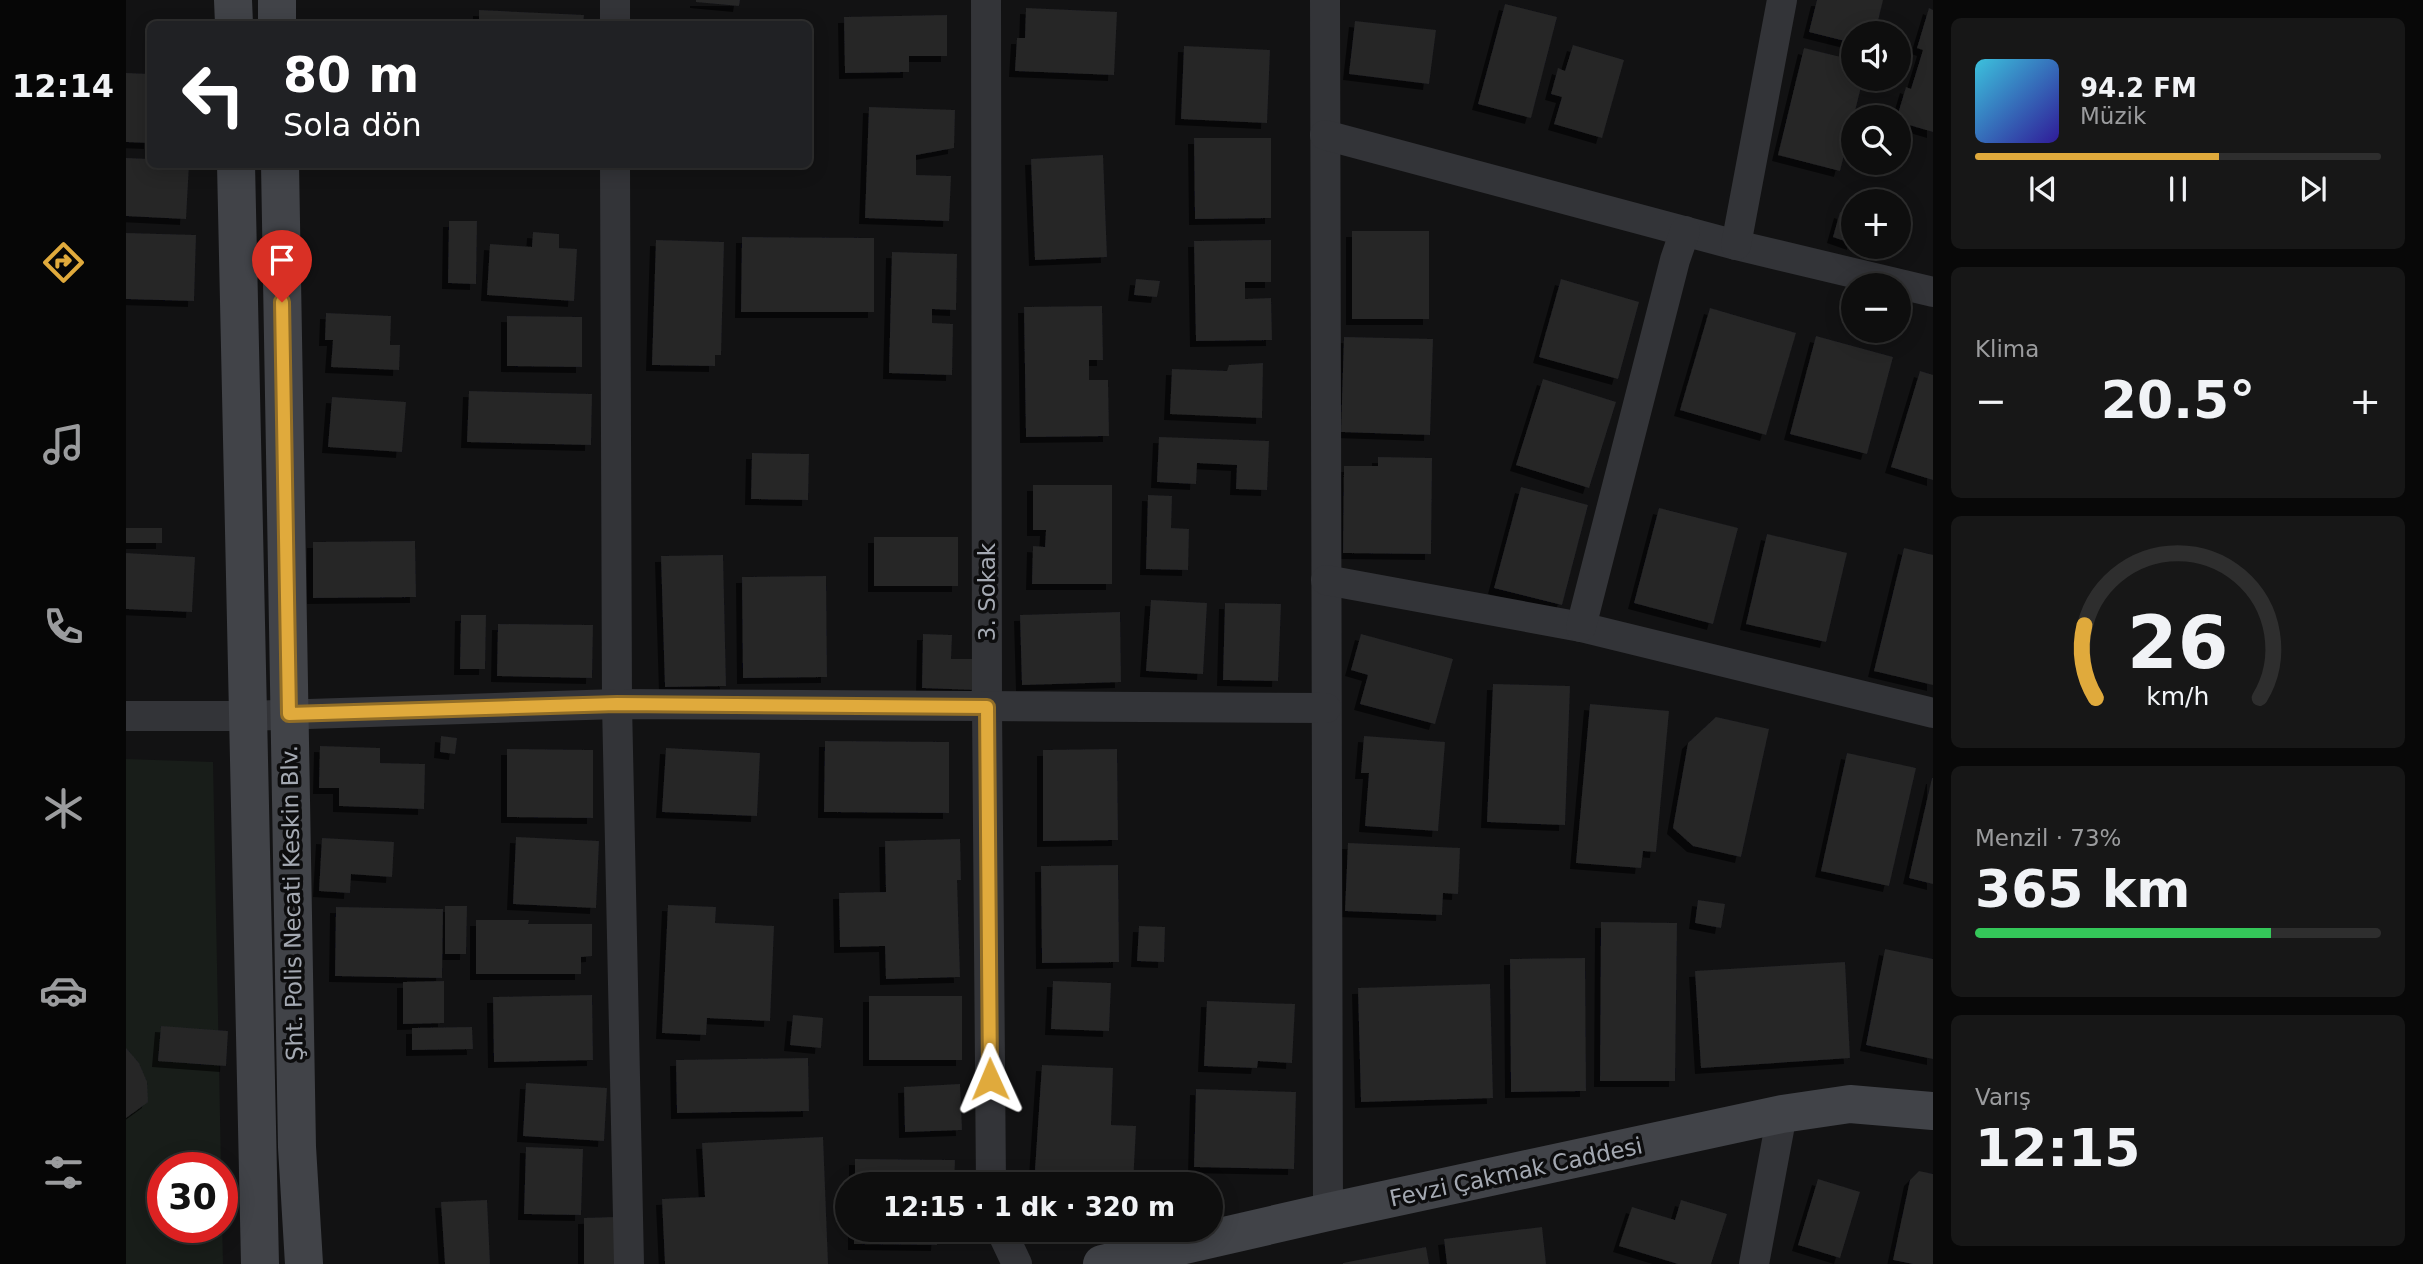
<!DOCTYPE html>
<html lang="tr">
<head>
<meta charset="utf-8">
<style>
	body { margin:0; font-family:"DejaVu Sans",sans-serif; background:#171717; color:#f1f3f6; height:100vh; display:flex; flex-direction:column; font-size:26px; white-space:nowrap }
	* { box-sizing:border-box; margin:0 }
	p { font-size:23px; color:#9b9c9e }
	.icon { flex:none; width:38px; height:38px; fill:none; stroke:currentColor; stroke-width:2; stroke-linecap:round; stroke-linejoin:round }
	.map { position:relative; flex:1; overflow:hidden }
	.drawer { display:flex; flex-direction:column; gap:18px; padding:18px; background:#080808; width:490px }
	.drawer>* { flex:none }
	.banner { position:absolute; left:21px; top:21px; width:665px; height:147px; border-radius:10px; box-shadow:0 4px 18px #0003,0 0 0 2px #2e2e2e; background:#202124; color:#fff; overflow:hidden }
	.fabs { position:absolute; left:1715px; top:21px; display:grid; gap:14px }
	.fabs a { display:grid; place-items:center; width:70px; height:70px; border-radius:50%; background:#0e0e0e; box-shadow:0 4px 18px #0003,0 0 0 2px #2e2e2e; font-size:35px }
	.speed { position:absolute; left:21px; top:1152px; display:flex; gap:14px; font-size:35px; font-weight:700; text-align:center }
	.speed>* { display:grid; place-content:center; width:91px; height:91px; border-radius:50%; background:#0e0e0e; box-shadow:0 4px 18px #0003,0 0 0 2px #2e2e2e; line-height:1 }
	.speed .limit { border:10px solid #d22; background:#fff; color:#111 }
	.pin { position:absolute; display:grid; place-items:center; width:60px; height:60px; color:#fff; margin:-72px -30px; border-radius:50% 50% 50% 0; rotate:-45deg; box-shadow:0 0 7px #0007 }
	.pin .icon { rotate:45deg }
	.me { position:absolute; width:77px; margin:-38px; rotate:359deg; stroke-linejoin:round; filter:drop-shadow(0 0 5px #0008) }
	.turn { display:flex; align-items:center; gap:24px; height:147px; padding:0 21px; font-size:32px }
	.turn .icon { width:91px; height:91px; stroke-width:2.5 }
	.turn b { display:block; font-size:49px; line-height:60px }
	.big { font-size:52px; font-weight:700; line-height:1.1 }
	.drawer .card { flex:1; display:flex; flex-direction:column; justify-content:center; gap:10px; min-width:0; padding:0 24px; border-radius:10px; background:#171717 }
	.drawer .dial { align-items:center; gap:0 }
	.dial svg { height:182px; overflow:visible; fill:none; stroke:#2e2e2e; stroke-width:7; stroke-linecap:round; text-anchor:middle }
	.dial text { fill:#f1f3f6; stroke:none }
	.song { display:flex; align-items:center; gap:21px }
	.cover { width:84px; height:84px; border-radius:10px; background:linear-gradient(135deg,hsl(190 70% 55%),hsl(250 70% 35%)) }
	.played { height:7px; border-radius:4px; background:linear-gradient(90deg,#e0aa3c 60%,#2e2e2e 60%) }
	.keys { display:flex; justify-content:space-around; direction:ltr }
	.heat { display:flex; justify-content:space-between; align-items:center; font-size:38px; direction:ltr }
	.charge { height:10px; border-radius:5px; background:linear-gradient(90deg,#34c759 73%,#2e2e2e 0) }
	.trip { position:absolute; left:709px; top:1172px; width:388px; height:70px; border-radius:35px; background:#0e0e0e; box-shadow:0 4px 18px #0003,0 0 0 2px #2e2e2e; font-weight:700; line-height:70px; text-align:center }
	main { display:flex; flex:1; min-height:0 }
	.menu { display:flex; flex-direction:column; width:126px; justify-content:space-around; align-items:center; background:#060606; color:#9b9c9e }
	.menu .icon { width:49px; height:49px }
	.menu .selected { color:#e0aa3c }
	.menu b { font-size:32px; color:#f1f3f6 }
	.map>svg:first-child { display:block }
	.green { fill:#181d19 }
	.building { fill:#252527; filter:url(#shadow) }
	.lines { fill:none; stroke-linecap:round; stroke-linejoin:round }
	.street { stroke:#333438; stroke-width:30 }
	.secondary { stroke:#414348; stroke-width:38 }
	.route-casing { stroke:#926e27; stroke-width:18 }
	.route { stroke:#e0aa3c; stroke-width:12 }
	.labels { text-anchor:middle; stroke-width:7; stroke-linejoin:round; paint-order:stroke }
	.street-label { font-size:23px; fill:#a4a9b2; stroke:#0d0d0e }
</style>
</head>
<body>
<main>
<nav class="menu">
<b>12:14</b>
<svg class="icon selected" aria-label="directions" viewBox="0 0 24 24"><path d="M12 3l9 9-9 9-9-9zM9 14v-3h6M13 9l2 2-2 2"/></svg>
<svg class="icon" aria-label="music" viewBox="0 0 24 24"><path d="M9 18V5l10-2v13"/><circle cx="6" cy="18" r="3"/><circle cx="16" cy="16" r="3"/></svg>
<svg class="icon" aria-label="phone" viewBox="0 0 24 24"><path d="M5 4h4l2 5-3 2q2 4 5 5l2-3 5 2v4C11 20 4 13 5 4z"/></svg>
<svg class="icon" aria-label="climate" viewBox="0 0 24 24"><path d="M12 3v18M4 7l16 10M4 17L20 7"/></svg>
<svg class="icon" aria-label="car" viewBox="0 0 24 24"><path d="M5 17H2v-5l4-1 3-4h7l3 4 3 1v5h-3M9 17h6M6 11h13"/><circle cx="7" cy="17" r="2"/><circle cx="17" cy="17" r="2"/></svg>
<svg class="icon" aria-label="filters" viewBox="0 0 24 24"><path d="M4 7h16M4 17h16"/><circle cx="9" cy="7" r="2"/><circle cx="15" cy="17" r="2"/></svg>
</nav>
<div class="map">
<svg width="1807" height="1264" viewBox="0 0 1807 1264">
	<defs>
		<filter id="shadow"><feDropShadow dx="-6" dy="6" stdDeviation="0" flood-color="#0009"/></filter>
	</defs>
	<rect width="100%" height="100%" fill="#121213"/>
	<!-- green -->
	<polygon class="green" points="0,759 87,762 95,1167 37,1167 37,1227 96,1227 96,1220 97,1264 0,1264"/>
	<!-- building -->
	<g class="building">
		<polygon points="570,0 614,0 613,6 570,2"/>
		<polygon points="1691,0 1757,0 1749,33 1727,33 1727,43 1683,32"/>
		<polygon points="1379,4 1431,17 1405,118 1352,104"/>
		<polygon points="900,8 991,12 988,75 889,71 891,38 899,38"/>
		<polygon points="1803,8 1807,10 1807,132 1773,122 1771,117 1780,87 1785,89 1797,50 1791,48"/>
		<polygon points="353,10 458,15 457,24 353,24"/>
		<polygon points="821,15 821,56 783,56 783,72 719,73 718,17"/>
		<polygon points="1229,21 1310,30 1303,84 1223,74"/>
		<polygon points="1447,45 1498,60 1476,138 1428,124 1436,97 1425,94 1432,68 1439,71"/>
		<polygon points="1058,46 1144,50 1141,123 1055,119"/>
		<polygon points="1678,48 1727,60 1727,79 1737,79 1714,171 1652,155"/>
		<polygon points="0,73 24,74 24,143 0,142"/>
		<polygon points="743,107 829,110 828,148 790,155 790,175 825,176 823,221 739,218"/>
		<polygon points="1068,138 1145,138 1145,218 1069,219"/>
		<polygon points="977,155 981,257 909,260 905,159"/>
		<polygon points="0,158 24,159 24,164 63,164 60,219 0,216"/>
		<polygon points="1714,212 1727,216 1727,244 1707,237"/>
		<polygon points="323,221 351,221 350,284 322,283"/>
		<rect x="1226" y="231" width="77" height="88"/>
		<polygon points="407,232 433,234 433,248 451,249 448,301 361,295 364,244 406,247"/>
		<polygon points="0,233 70,235 68,301 0,299"/>
		<polygon points="616,237 748,238 748,312 615,312"/>
		<polygon points="530,240 598,242 595,355 589,355 589,366 526,365"/>
		<polygon points="1145,240 1145,282 1119,282 1119,299 1145,298 1146,340 1070,341 1068,241"/>
		<polygon points="766,252 831,254 830,310 806,309 806,323 827,324 826,375 763,373"/>
		<polygon points="1010,279 1034,281 1031,297 1008,295"/>
		<polygon points="1435,279 1513,302 1492,379 1413,357"/>
		<polygon points="976,306 977,360 963,360 963,380 982,380 983,436 900,437 898,307"/>
		<polygon points="1584,308 1670,333 1640,435 1554,410"/>
		<polygon points="200,313 265,316 264,345 274,345 273,370 205,367 207,340 199,340"/>
		<polygon points="381,316 456,317 456,367 381,366"/>
		<polygon points="1690,336 1767,357 1741,454 1664,434"/>
		<polygon points="1218,337 1307,339 1304,435 1215,432"/>
		<polygon points="1137,363 1136,418 1044,414 1046,369 1101,371 1103,365"/>
		<polygon points="1794,371 1807,375 1807,480 1765,467"/>
		<polygon points="1417,379 1490,402 1463,488 1390,465"/>
		<polygon points="343,391 466,394 465,445 341,442"/>
		<polygon points="206,397 280,402 276,452 202,447"/>
		<polygon points="1033,437 1143,441 1141,490 1110,489 1111,465 1071,463 1070,484 1031,482"/>
		<polygon points="626,453 683,454 682,500 625,499"/>
		<polygon points="1252,457 1306,458 1305,554 1217,553 1218,466 1252,466"/>
		<polygon points="907,485 986,485 986,584 906,584 907,546 919,547 920,530 907,530"/>
		<polygon points="1395,487 1462,505 1436,605 1368,588"/>
		<polygon points="1022,495 1046,496 1045,528 1063,529 1062,570 1020,569"/>
		<polygon points="1533,508 1612,528 1587,624 1508,603"/>
		<rect x="0" y="528" width="36" height="15"/>
		<polygon points="1641,534 1721,553 1700,642 1620,624"/>
		<rect x="748" y="537" width="84" height="49"/>
		<polygon points="289,541 290,597 187,598 187,542"/>
		<polygon points="1778,548 1807,555 1807,685 1748,671"/>
		<polygon points="0,553 69,557 66,612 0,609"/>
		<polygon points="597,555 600,686 539,687 535,556"/>
		<polygon points="700,576 701,677 617,678 616,577"/>
		<polygon points="1025,600 1081,603 1077,674 1020,671"/>
		<polygon points="1099,603 1155,604 1152,681 1097,680"/>
		<polygon points="994,612 995,682 896,685 894,615"/>
		<polygon points="335,615 360,615 359,669 334,669"/>
		<polygon points="372,624 467,625 466,678 371,676"/>
		<polygon points="797,634 826,635 825,659 851,659 851,690 796,688"/>
		<polygon points="1235,634 1327,659 1309,724 1234,704 1242,675 1225,670"/>
		<polygon points="1367,684 1444,686 1439,825 1361,822"/>
		<polygon points="1464,704 1543,711 1530,852 1517,851 1515,868 1450,863"/>
		<polygon points="1590,717 1643,729 1615,857 1567,846 1547,828 1562,743"/>
		<polygon points="315,736 331,738 329,754 314,752"/>
		<polygon points="1238,736 1319,742 1312,831 1239,826 1243,773 1235,773"/>
		<polygon points="699,741 823,742 823,813 698,812"/>
		<polygon points="194,746 254,748 254,763 299,764 298,809 213,806 213,788 193,788"/>
		<polygon points="540,748 634,753 631,816 536,812"/>
		<polygon points="381,749 467,750 467,818 381,817"/>
		<polygon points="991,749 992,840 917,841 917,750"/>
		<polygon points="1721,753 1790,768 1763,886 1695,871"/>
		<polygon points="1806,778 1807,778 1807,884 1783,878"/>
		<polygon points="390,837 473,841 470,908 387,904"/>
		<polygon points="196,838 268,842 266,877 225,874 224,893 193,891"/>
		<polygon points="834,839 835,880 831,880 834,977 760,979 759,946 714,947 713,893 760,892 759,841"/>
		<polygon points="1222,843 1334,848 1332,894 1317,893 1316,915 1219,911"/>
		<polygon points="992,865 993,962 916,963 915,866"/>
		<polygon points="1572,900 1599,904 1595,928 1569,923"/>
		<polygon points="542,905 590,907 589,923 648,926 644,1021 581,1018 580,1035 536,1033"/>
		<polygon points="319,906 341,906 340,954 319,954"/>
		<polygon points="210,907 317,909 316,978 209,976"/>
		<polygon points="350,920 403,920 402,924 466,924 466,956 455,957 455,974 350,974"/>
		<polygon points="1475,922 1551,923 1549,1081 1474,1081"/>
		<polygon points="1013,926 1039,927 1038,962 1011,961"/>
		<polygon points="1759,949 1807,959 1807,1059 1740,1045"/>
		<polygon points="1459,958 1460,1091 1385,1092 1384,959"/>
		<polygon points="1719,962 1724,1058 1575,1068 1569,971"/>
		<polygon points="318,981 318,1023 277,1024 277,982"/>
		<polygon points="927,981 985,983 983,1031 925,1029"/>
		<polygon points="1364,984 1367,1098 1235,1102 1232,988"/>
		<polygon points="466,995 467,1060 368,1062 367,997"/>
		<rect x="743" y="996" width="93" height="64"/>
		<polygon points="1081,1001 1169,1004 1166,1063 1132,1061 1131,1068 1078,1066"/>
		<polygon points="667,1015 697,1018 695,1048 664,1045"/>
		<polygon points="35,1026 102,1031 100,1066 32,1061"/>
		<polygon points="346,1027 347,1049 286,1050 286,1028"/>
		<polygon points="0,1048 13,1063 21,1082 22,1102 0,1118"/>
		<polygon points="682,1058 683,1111 551,1113 550,1060"/>
		<polygon points="916,1065 987,1068 985,1125 1010,1126 1007,1185 908,1185"/>
		<polygon points="400,1083 481,1088 478,1141 397,1136"/>
		<polygon points="834,1084 836,1130 779,1132 778,1087"/>
		<polygon points="1070,1089 1170,1092 1168,1169 1068,1167"/>
		<polygon points="697,1137 702,1264 539,1264 536,1199 579,1197 576,1143"/>
		<polygon points="400,1147 457,1149 455,1215 398,1214"/>
		<polygon points="729,1159 829,1160 828,1185 729,1185"/>
		<polygon points="1793,1171 1807,1174 1807,1264 1787,1264 1767,1260 1784,1180"/>
		<polygon points="1692,1179 1734,1192 1714,1258 1672,1245"/>
		<polygon points="361,1200 364,1264 319,1264 315,1202"/>
		<polygon points="1555,1200 1601,1214 1585,1264 1552,1264 1493,1246 1506,1207 1549,1220"/>
		<polygon points="489,1217 489,1264 458,1264 458,1218"/>
		<polygon points="1416,1227 1420,1264 1321,1264 1318,1239"/>
		<polygon points="728,1230 812,1230 811,1245 728,1244"/>
		<polygon points="1300,1247 1303,1264 1217,1264 1217,1263"/>
	</g>
	<g class="lines">
		<!-- street -->
		<g class="street">
			<polyline points="489,0 489,24"/>
			<polyline points="860,0 861,707 865,1185"/>
			<polyline points="1199,0 1202,1212"/>
			<polyline points="1199,135 1610,245 1807,292"/>
			<polyline points="489,164 491,704 503,1264"/>
			<polyline points="1610,245 1656,0"/>
			<polyline points="1200,580 1455,627 1807,713"/>
			<polyline points="1455,627 1549,260 1559,231"/>
			<polyline points="0,716 121,716 491,704 1200,708"/>
			<polyline points="875,1230 891,1264"/>
			<polyline points="1628,1264 1656,1114"/>
		</g>
		<!-- secondary -->
		<g class="secondary">
			<polyline points="107,0 108,24"/>
			<polyline points="151,0 151,24"/>
			<polyline points="110,164 134,1264"/>
			<polyline points="154,164 171,1147 178,1264"/>
			<polyline points="976,1264 1202,1212 1656,1114 1724,1104 1807,1111"/>
		</g>
	</g>
	<g class="lines">
		<!-- route casing -->
		<g class="route-casing">
			<polyline id="route" points="156,302 163,714 491,704 861,707 864,1079"/>
		</g>
		<!-- route -->
		<use href="#route" class="route"/>
	</g>
	<g class="labels">
		<!-- street labels -->
		<g class="street-label">
			<text transform="translate(861 592) rotate(-90)" y="8">3. Sokak</text>
			<text transform="translate(166 903) rotate(-91)" y="8">Şht. Polis Necati Keskin Blv.</text>
			<text transform="translate(1390 1172) rotate(-12)" y="8">Fevzi Çakmak Caddesi</text>
		</g>
	</g>
</svg>
<div class="fabs">
<a><svg class="icon" aria-label="sound" viewBox="0 0 24 24"><path d="M4 9h4l5-4v14l-5-4H4zM17 9q2 3 0 6"/></svg></a>
<a><svg class="icon" aria-label="search" viewBox="0 0 24 24"><circle cx="10" cy="10" r="6"/><path d="M15 15l6 6"/></svg></a>
<a>+</a>
<a>−</a>
</div>
<div class="speed"><div class="limit">30</div></div>
<div class="pin" style="left:156px;top:302px;background:#d93025"><svg class="icon" aria-label="arrive" viewBox="0 0 24 24"><path d="M6 21V4h12l-3 4 3 4H6"/></svg></div>
<svg class="me" style="left:864px;top:1079px" viewBox="-20 -20 40 40"><path d="M0-17L14 15 0 8-14 15z" fill="#e0aa3c" stroke="#fff" stroke-width="4"/></svg>
<div class="trip">12:15 · 1 dk · 320 m</div>
<div class="banner">
<div class="turn"><svg class="icon" aria-label="left" viewBox="0 0 24 24"><path d="M17 20v-9H6M10 6l-5 5 5 5"/></svg><div><b>80 m</b>Sola dön</div></div>
</div>
</div>
<section class="drawer">
<div class="card">
<div class="song"><i class="cover"></i><div><b>94.2 FM</b><p>Müzik</p></div></div>
<div class="played"></div>
<div class="keys"><svg class="icon" aria-label="previous" viewBox="0 0 24 24"><path d="M18 5L8 12l10 7zM5 5v14"/></svg><svg class="icon" aria-label="pause" viewBox="0 0 24 24"><path d="M8 5v14M16 5v14"/></svg><svg class="icon" aria-label="next" viewBox="0 0 24 24"><path d="M6 5l10 7-10 7zM19 5v14"/></svg></div>
</div>
<div class="card"><p>Klima</p>
<div class="heat"><a>−</a><b class="big">20.5°</b><a>+</a></div>
</div>
<div class="card dial"><svg viewBox="0 0 100 80">
<path d="M14 69A42 42 0 1 1 86 69"/>
<path d="M14 69A42 42 0 0 1 9 37" stroke="#e0aa3c"/>
<text x="50" y="56" font-size="32" font-weight="700">26</text>
<text x="50" y="72" font-size="11">km/h</text>
</svg></div>
<div class="card"><p>Menzil · 73%</p><b class="big">365 km</b><div class="charge"></div></div>
<div class="card"><p>Varış</p><b class="big">12:15</b></div>
</section>
</main>
</body>
</html>
